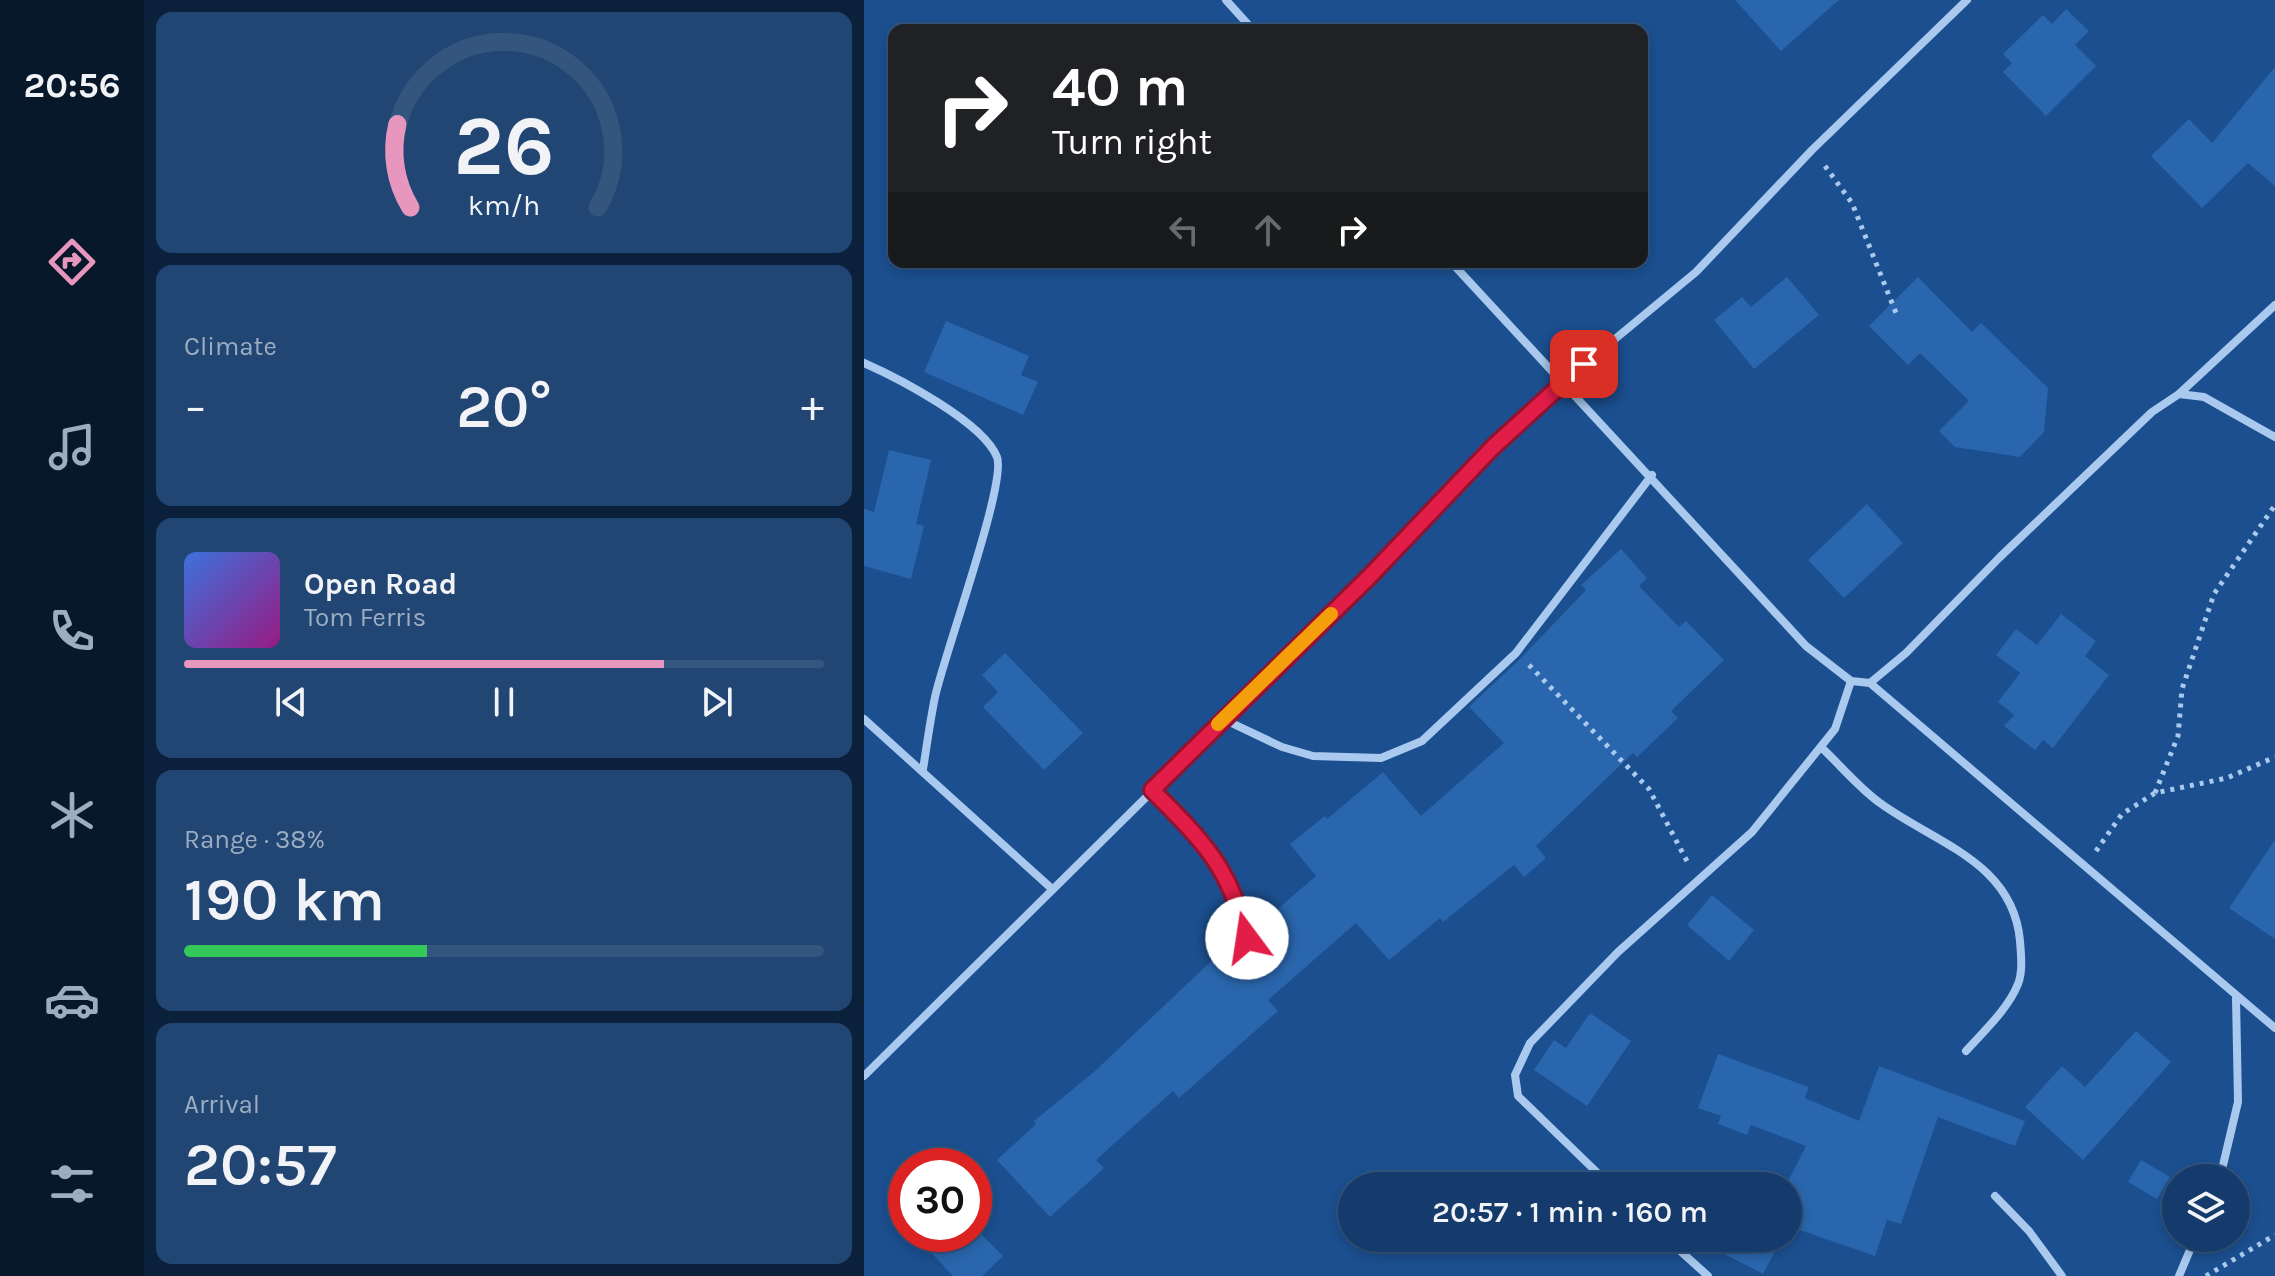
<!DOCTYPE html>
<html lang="en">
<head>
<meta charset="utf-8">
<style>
	body { margin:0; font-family:Karla,sans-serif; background:#214673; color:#f1f3f6; height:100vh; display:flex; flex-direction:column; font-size:30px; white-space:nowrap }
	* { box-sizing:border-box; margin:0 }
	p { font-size:26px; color:#9dadc1 }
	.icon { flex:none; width:44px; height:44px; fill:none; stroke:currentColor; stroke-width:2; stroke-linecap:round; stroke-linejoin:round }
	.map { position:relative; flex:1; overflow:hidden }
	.details { display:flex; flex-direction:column; gap:12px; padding:12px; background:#0b203b; width:720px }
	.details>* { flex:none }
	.top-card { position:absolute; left:24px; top:24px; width:760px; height:244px; border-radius:16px; box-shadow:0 4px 12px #0003,0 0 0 2px #33557e; background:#202124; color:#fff; overflow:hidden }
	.fabs { position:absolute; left:1298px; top:1164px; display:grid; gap:16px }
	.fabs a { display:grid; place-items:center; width:88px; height:88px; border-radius:50%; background:#143b6b; box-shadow:0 4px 12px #0003,0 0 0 2px #33557e; font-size:40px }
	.speed { position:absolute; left:24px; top:1148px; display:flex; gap:16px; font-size:40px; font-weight:700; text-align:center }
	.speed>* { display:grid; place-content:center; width:104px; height:104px; border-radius:50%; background:#143b6b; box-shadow:0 4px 12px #0003,0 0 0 2px #33557e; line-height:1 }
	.speed .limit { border:12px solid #d22; background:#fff; color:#111 }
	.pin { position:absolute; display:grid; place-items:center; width:68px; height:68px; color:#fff; margin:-34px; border-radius:16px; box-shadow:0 4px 12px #0006 }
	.me { position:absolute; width:88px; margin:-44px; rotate:346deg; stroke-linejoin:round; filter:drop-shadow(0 0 6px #0008) }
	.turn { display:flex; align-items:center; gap:28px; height:168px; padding:0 32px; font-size:36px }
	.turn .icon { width:104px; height:104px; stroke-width:2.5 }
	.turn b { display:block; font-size:56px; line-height:68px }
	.lanes { display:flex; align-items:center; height:76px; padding:0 32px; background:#0003; justify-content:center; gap:40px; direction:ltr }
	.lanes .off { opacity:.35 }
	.big { font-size:60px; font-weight:600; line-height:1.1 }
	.details .tile { flex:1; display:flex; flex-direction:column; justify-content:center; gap:12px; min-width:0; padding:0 28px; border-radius:16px; background:#214673 }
	.details .dial { align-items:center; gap:0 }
	.dial svg { height:208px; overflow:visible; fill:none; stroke:#33557e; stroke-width:7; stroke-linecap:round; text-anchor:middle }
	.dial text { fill:#f1f3f6; stroke:none }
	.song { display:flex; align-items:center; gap:24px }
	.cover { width:96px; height:96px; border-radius:12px; background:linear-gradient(135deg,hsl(220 70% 55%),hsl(310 70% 35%)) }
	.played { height:8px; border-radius:4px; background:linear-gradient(90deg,#e797bd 75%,#33557e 75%) }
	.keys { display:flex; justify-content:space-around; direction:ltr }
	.heat { display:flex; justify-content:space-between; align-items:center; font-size:44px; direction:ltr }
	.charge { height:12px; border-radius:6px; background:linear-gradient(90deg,#34c759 38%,#33557e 0) }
	.trip { position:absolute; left:474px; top:1172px; width:464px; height:80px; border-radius:40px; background:#143b6b; box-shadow:0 4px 12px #0003,0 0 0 2px #33557e; font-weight:600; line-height:80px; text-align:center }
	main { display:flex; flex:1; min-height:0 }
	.tab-bar { display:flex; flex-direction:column; width:144px; justify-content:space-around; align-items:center; background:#08182b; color:#9dadc1 }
	.tab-bar .icon { width:56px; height:56px }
	.tab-bar .current { color:#e797bd }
	.tab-bar b { font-size:36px; color:#f1f3f6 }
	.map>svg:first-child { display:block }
	.building { fill:#2a66ad }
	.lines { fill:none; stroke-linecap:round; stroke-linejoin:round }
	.path { stroke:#a9c9ee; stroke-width:5; stroke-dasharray:4 6; stroke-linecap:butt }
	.minor { stroke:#a9c9ee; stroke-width:8 }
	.route-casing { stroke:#92132f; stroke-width:20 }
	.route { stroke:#e11d48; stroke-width:14 }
	.slow { stroke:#f59e0b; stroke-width:14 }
</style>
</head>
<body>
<main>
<nav class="tab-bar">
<b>20:56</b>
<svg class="icon current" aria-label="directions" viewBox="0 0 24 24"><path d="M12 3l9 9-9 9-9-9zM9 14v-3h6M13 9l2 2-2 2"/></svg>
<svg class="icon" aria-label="music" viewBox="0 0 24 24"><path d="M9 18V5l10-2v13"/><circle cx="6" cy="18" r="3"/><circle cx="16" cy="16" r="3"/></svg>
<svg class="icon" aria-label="phone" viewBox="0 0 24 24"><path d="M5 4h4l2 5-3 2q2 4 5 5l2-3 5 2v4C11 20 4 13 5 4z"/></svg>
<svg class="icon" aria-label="climate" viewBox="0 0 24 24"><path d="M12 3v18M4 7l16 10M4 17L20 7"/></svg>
<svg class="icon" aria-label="car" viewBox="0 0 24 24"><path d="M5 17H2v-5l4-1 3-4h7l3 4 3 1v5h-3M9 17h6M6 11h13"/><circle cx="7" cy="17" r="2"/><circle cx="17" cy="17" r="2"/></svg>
<svg class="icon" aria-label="filters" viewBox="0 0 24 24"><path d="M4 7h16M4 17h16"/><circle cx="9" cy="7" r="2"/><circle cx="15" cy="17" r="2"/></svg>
</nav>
<section class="details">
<div class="tile dial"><svg viewBox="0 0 100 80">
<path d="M14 69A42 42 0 1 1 86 69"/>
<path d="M14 69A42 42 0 0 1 9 37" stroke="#e797bd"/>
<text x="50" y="56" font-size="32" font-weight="700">26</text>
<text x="50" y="72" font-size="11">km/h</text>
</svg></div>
<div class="tile"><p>Climate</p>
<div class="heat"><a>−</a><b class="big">20°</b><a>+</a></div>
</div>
<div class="tile">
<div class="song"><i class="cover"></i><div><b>Open Road</b><p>Tom Ferris</p></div></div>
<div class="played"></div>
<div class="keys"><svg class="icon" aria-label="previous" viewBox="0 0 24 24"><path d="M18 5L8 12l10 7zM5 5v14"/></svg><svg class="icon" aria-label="pause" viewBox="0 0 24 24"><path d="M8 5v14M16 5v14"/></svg><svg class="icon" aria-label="next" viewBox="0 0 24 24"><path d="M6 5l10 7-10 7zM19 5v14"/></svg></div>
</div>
<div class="tile"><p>Range · 38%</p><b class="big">190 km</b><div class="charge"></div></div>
<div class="tile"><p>Arrival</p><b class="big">20:57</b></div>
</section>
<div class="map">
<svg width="1411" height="1276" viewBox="0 0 1411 1276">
	<rect width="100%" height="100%" fill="#1b4f8f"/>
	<!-- building -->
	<g class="building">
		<polygon points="871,0 975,0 917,51"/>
		<polygon points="1202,9 1225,31 1211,45 1232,66 1182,116 1139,72 1148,63 1139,54 1179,15 1188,24"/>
		<polygon points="1411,67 1411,186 1384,163 1338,208 1287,156 1325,119 1348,143"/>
		<polygon points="923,277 955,315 890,369 850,320 878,297 887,307"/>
		<polygon points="1054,277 1108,332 1117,323 1184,388 1180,432 1156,457 1091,447 1075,431 1105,401 1056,353 1044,365 1005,326"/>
		<polygon points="82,321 165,356 157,375 174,382 159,415 60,372"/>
		<polygon points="25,450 67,460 52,524 60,526 47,579 0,566 0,509 10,512"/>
		<polygon points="1003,504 1039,543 980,598 944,560"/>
		<polygon points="757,549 783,578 775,586 815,627 822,621 860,660 807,711 814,718 773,757 769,753 672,846 682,858 660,877 650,865 579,922 576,918 525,960 492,923 404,1000 414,1011 315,1098 309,1091 232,1160 240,1168 186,1217 133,1160 172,1124 170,1121 231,1071 359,950 363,954 377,941 387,943 388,931 452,876 426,844 461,816 463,819 519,772 557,816 640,743 605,707 657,658 722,590 717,585"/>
		<polygon points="1197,614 1232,641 1221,656 1245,675 1189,748 1179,740 1171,750 1140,726 1150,715 1134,702 1156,673 1132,655 1152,629 1173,645"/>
		<polygon points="141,653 219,733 180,770 119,707 134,692 118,675"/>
		<polygon points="1411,840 1411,939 1365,908"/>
		<polygon points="848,895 890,930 865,961 823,925"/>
		<polygon points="726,1013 767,1041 723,1106 670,1070 690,1040 702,1048"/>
		<polygon points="1272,1031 1307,1062 1219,1160 1161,1107 1198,1066 1221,1087"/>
		<polygon points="854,1054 945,1087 941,1098 995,1121 1015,1066 1161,1121 1151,1146 1074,1117 1037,1224 1023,1220 1011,1256 924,1226 924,1181 942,1146 887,1125 883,1135 854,1124 857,1116 834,1108"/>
		<polygon points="1277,1160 1306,1177 1293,1199 1264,1182"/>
		<polygon points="50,1234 117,1234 139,1256 118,1276 89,1276"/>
		<polygon points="830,1238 918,1238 899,1274"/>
	</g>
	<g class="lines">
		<!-- path -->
		<g class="path">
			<polyline points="961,166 988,203 1034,318"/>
			<polyline points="665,665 785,789 825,865"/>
			<polyline points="1291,793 1314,736 1318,689 1350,594 1411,505"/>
			<polyline points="1232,851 1258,814 1291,793 1363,778 1411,757"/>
			<polyline points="1342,1276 1411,1235"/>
		</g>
		<!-- minor -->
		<g class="minor">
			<polyline points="362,0 389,30"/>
			<polyline points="587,262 942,646 987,681 1006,683 1042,653 1136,557 1288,412 1315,394 1340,397 1411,437"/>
			<path d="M0,363C34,378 119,422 133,457C143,483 80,655 71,697C66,721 63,745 59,769"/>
			<polyline points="1315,394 1411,305"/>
			<polyline points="1006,683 1411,1028"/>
			<polyline points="0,719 187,888"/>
			<polyline points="359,719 418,747 449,756 517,758 558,741 652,653 788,475"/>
			<path d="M958,748C977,766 995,788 1016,803C1071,843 1149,862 1156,941C1157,954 1159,972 1154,984C1144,1009 1120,1031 1102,1051"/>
			<path d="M288,790C338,840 366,867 383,938"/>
			<polyline points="0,1076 505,577 629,447 699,382 832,272 948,150 1103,0"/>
			<polyline points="1356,1178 1374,1102 1372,998"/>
			<polyline points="747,1186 654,1096 651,1075 666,1043 754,952 888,832 971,729 987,681"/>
			<polyline points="1131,1196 1165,1231 1198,1276"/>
			<polyline points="802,1238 844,1276"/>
			<polyline points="1315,1276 1331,1238"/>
		</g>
	</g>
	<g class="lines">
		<!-- route casing -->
		<g class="route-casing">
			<path id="route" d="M383,938C366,867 338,840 288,790L505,577L629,447L720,364"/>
		</g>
		<!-- route -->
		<use href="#route" class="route"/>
		<!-- slow -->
		<polyline class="slow" points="354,724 467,614"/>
	</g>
</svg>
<div class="fabs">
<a><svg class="icon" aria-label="layers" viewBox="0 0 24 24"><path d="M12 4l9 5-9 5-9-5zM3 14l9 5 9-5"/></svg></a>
</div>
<div class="speed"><div class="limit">30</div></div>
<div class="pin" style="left:720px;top:364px;background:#d93025"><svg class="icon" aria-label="arrive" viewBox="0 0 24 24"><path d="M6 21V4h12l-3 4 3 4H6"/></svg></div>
<svg class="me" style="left:383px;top:938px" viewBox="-20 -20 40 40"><circle r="19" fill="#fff"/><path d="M0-13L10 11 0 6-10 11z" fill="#e11d48"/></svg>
<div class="trip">20:57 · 1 min · 160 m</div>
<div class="top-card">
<div class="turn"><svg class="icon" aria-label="right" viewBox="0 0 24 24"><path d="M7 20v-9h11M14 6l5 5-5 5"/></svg><div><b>40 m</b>Turn right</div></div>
<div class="lanes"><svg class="icon off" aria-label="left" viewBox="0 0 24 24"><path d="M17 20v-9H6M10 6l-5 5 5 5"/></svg><svg class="icon off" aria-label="ahead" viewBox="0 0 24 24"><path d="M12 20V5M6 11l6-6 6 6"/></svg><svg class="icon" aria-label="right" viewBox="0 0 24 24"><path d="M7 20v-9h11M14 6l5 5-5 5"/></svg></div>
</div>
</div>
</main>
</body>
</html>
